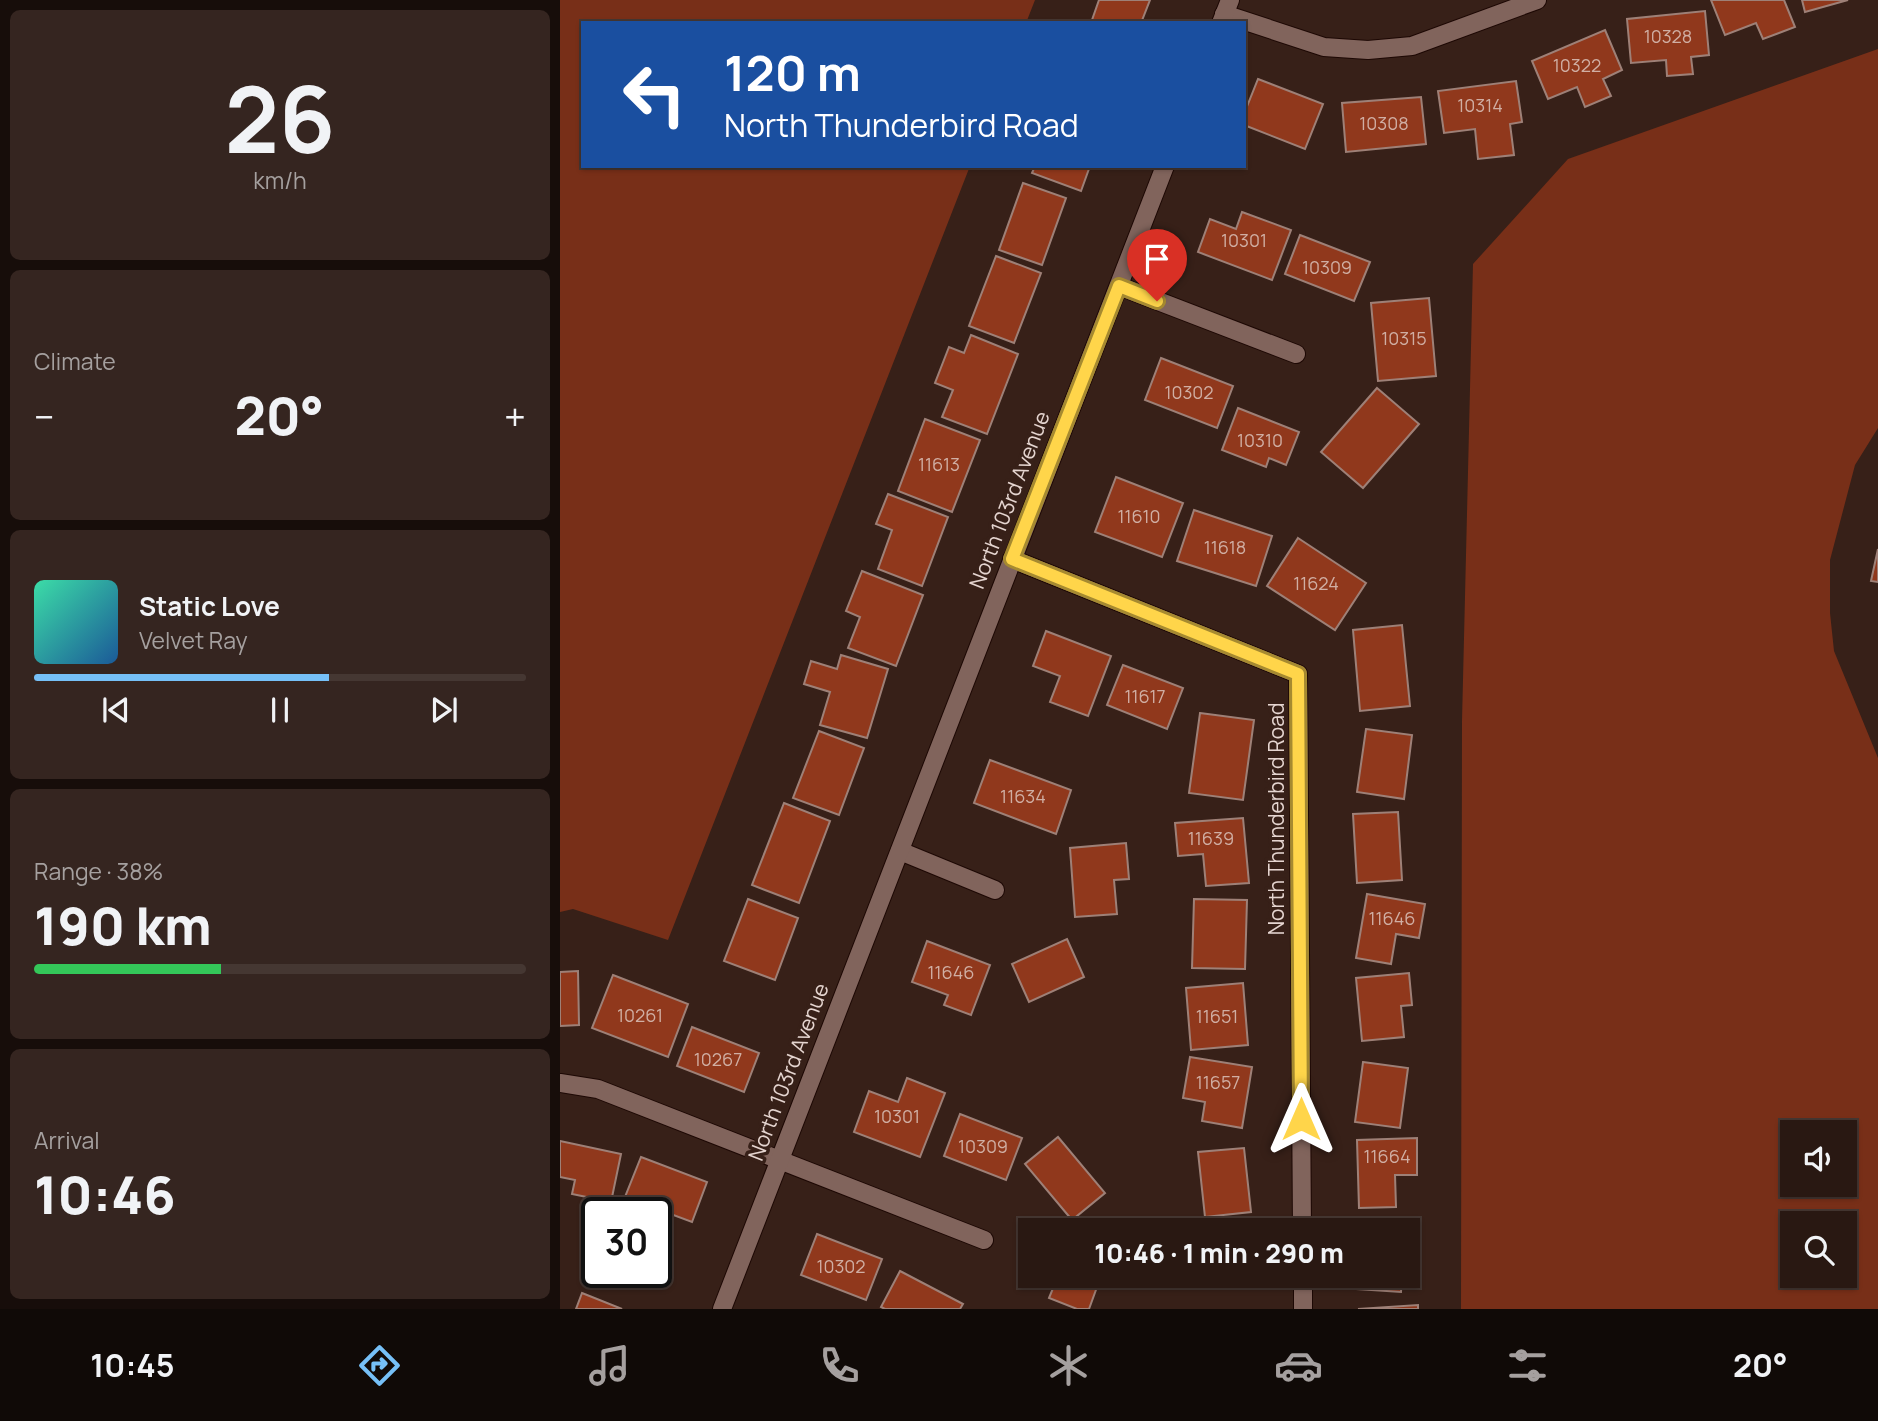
<!DOCTYPE html>
<html lang="en">
<head>
<meta charset="utf-8">
<style>
	body { margin:0; font-family:Manrope,sans-serif; background:#352520; color:#f1f3f6; height:100vh; display:flex; flex-direction:column; font-size:26px; white-space:nowrap }
	* { box-sizing:border-box; margin:0 }
	p { font-size:23px; color:#a5a09f }
	.icon { flex:none; width:38px; height:38px; fill:none; stroke:currentColor; stroke-width:2; stroke-linecap:round; stroke-linejoin:round }
	.map { position:relative; flex:1; overflow:hidden }
	.side { display:flex; flex-direction:column; gap:10px; padding:10px; background:#170d0a; width:560px }
	.side>* { flex:none }
	.hud { position:absolute; left:21px; top:21px; width:665px; height:147px; border-radius:0px; box-shadow:0 2px 5px #0004,0 0 0 2px #453732; background:#1a4fa0; color:#fff; overflow:hidden }
	.tools { position:absolute; left:1220px; top:1120px; display:grid; gap:14px }
	.tools a { display:grid; place-items:center; width:77px; height:77px; border-radius:0px; background:#291812; box-shadow:0 2px 5px #0004,0 0 0 2px #453732; font-size:35px }
	.speed { position:absolute; left:21px; top:1197px; display:flex; gap:14px; font-size:35px; font-weight:700; text-align:center }
	.speed>* { display:grid; place-content:center; width:91px; height:91px; border-radius:50%; background:#291812; box-shadow:0 2px 5px #0004,0 0 0 2px #453732; line-height:1 }
	.speed .limit { border:4px solid #111; border-radius:10px; background:#fff; color:#111 }
	.pin { position:absolute; display:grid; place-items:center; width:60px; height:60px; color:#fff; margin:-72px -30px; border-radius:50% 50% 50% 0; rotate:-45deg; box-shadow:0 0 7px #0007 }
	.pin .icon { rotate:45deg }
	.me { position:absolute; width:77px; margin:-38px; rotate:0deg; stroke-linejoin:round; filter:drop-shadow(0 0 5px #0008) }
	.turn { display:flex; align-items:center; gap:24px; height:147px; padding:0 28px; font-size:32px }
	.turn .icon { width:91px; height:91px; stroke-width:2.5 }
	.turn b { display:block; font-size:49px; line-height:60px }
	.big { font-size:52px; font-weight:800; line-height:1.1 }
	.side .tile { flex:1; display:flex; flex-direction:column; justify-content:center; gap:10px; min-width:0; padding:0 24px; border-radius:10px; background:#352520 }
	.side .dial { align-items:center; gap:0 }
	.dial b { font-size:91px; line-height:1 }
	.song { display:flex; align-items:center; gap:21px }
	.cover { width:84px; height:84px; border-radius:10px; background:linear-gradient(135deg,hsl(160 70% 55%),hsl(210 70% 35%)) }
	.played { height:7px; border-radius:4px; background:linear-gradient(90deg,#76c0f7 60%,#453732 60%) }
	.keys { display:flex; justify-content:space-around; direction:ltr }
	.heat { display:flex; justify-content:space-between; align-items:center; font-size:38px; direction:ltr }
	.charge { height:10px; border-radius:5px; background:linear-gradient(90deg,#34c759 38%,#453732 0) }
	.trip { position:absolute; left:458px; top:1218px; width:402px; height:70px; border-radius:0px; background:#291812; box-shadow:0 2px 5px #0004,0 0 0 2px #453732; font-weight:800; line-height:70px; text-align:center }
	.menu { display:flex; height:112px; justify-content:space-around; align-items:center; background:#100a07; color:#a5a09f }
	.menu .icon { width:49px; height:49px }
	.menu .on { color:#76c0f7 }
	.menu b { font-size:32px; color:#f1f3f6 }
	main { display:flex; flex:1; min-height:0 }
	.map>svg:first-child { display:block }
	.green { fill:#782f18; fill-rule:evenodd }
	.building { fill:#90381c; stroke:#9e8077; stroke-width:2 }
	.lines { fill:none; stroke-linecap:round; stroke-linejoin:round }
	.street-casing { stroke:#1d0804; stroke-width:20 }
	.secondary-casing { stroke:#1d0804; stroke-width:20 }
	.street { stroke:#81645c; stroke-width:18 }
	.secondary { stroke:#81645c; stroke-width:18 }
	.route-casing { stroke:#a68a30; stroke-width:18 }
	.route { stroke:#ffd54a; stroke-width:12 }
	.labels { text-anchor:middle; stroke-width:7; stroke-linejoin:round; paint-order:stroke }
	.number-label { font-size:18px; fill:#d0aea3 }
	.street-label { font-size:21px; fill:#e5d5d0; stroke:#372018 }
</style>
</head>
<body>
<main>
<section class="side">
<div class="tile dial"><b>26</b><p>km/h</p></div>
<div class="tile"><p>Climate</p>
<div class="heat"><a>−</a><b class="big">20°</b><a>+</a></div>
</div>
<div class="tile">
<div class="song"><i class="cover"></i><div><b>Static Love</b><p>Velvet Ray</p></div></div>
<div class="played"></div>
<div class="keys"><svg class="icon" aria-label="previous" viewBox="0 0 24 24"><path d="M18 5L8 12l10 7zM5 5v14"/></svg><svg class="icon" aria-label="pause" viewBox="0 0 24 24"><path d="M8 5v14M16 5v14"/></svg><svg class="icon" aria-label="next" viewBox="0 0 24 24"><path d="M6 5l10 7-10 7zM19 5v14"/></svg></div>
</div>
<div class="tile"><p>Range · 38%</p><b class="big">190 km</b><div class="charge"></div></div>
<div class="tile"><p>Arrival</p><b class="big">10:46</b></div>
</section>
<div class="map">
<svg width="1318" height="1309" viewBox="0 0 1318 1309">
	<rect width="100%" height="100%" fill="#372018"/>
	<!-- green -->
	<g class="green">
		<polygon points="0,0 475,0 466,23 23,23 23,166 410,166 108,940 13,909 0,912"/>
		<path d="M1318,49V428L1295,465L1270,560V613L1274,651L1318,758V1309H901L902,721L913,264L1008,159ZM1232,1132H1284V1185H1232ZM1232,1223H1284V1276H1232Z"/>
	</g>
	<!-- building -->
	<g class="building">
		<polygon points="539,0 590,0 581,23 538,23 532,20"/>
		<polygon points="1151,0 1224,0 1235,27 1203,39 1196,23 1165,35"/>
		<polygon points="1242,0 1288,0 1245,12"/>
		<polygon points="1145,11 1149,55 1131,57 1133,74 1107,76 1106,60 1071,63 1067,19"/>
		<polygon points="1045,30 1062,70 1043,79 1051,96 1025,107 1017,87 988,99 972,61"/>
		<polygon points="698,79 763,104 745,149 684,125 684,114"/>
		<polygon points="956,81 962,122 950,124 954,155 918,159 915,129 884,133 878,91"/>
		<polygon points="861,97 866,144 786,152 782,103"/>
		<polygon points="475,166 530,166 521,191 472,173"/>
		<polygon points="463,183 506,198 482,265 439,250"/>
		<polygon points="682,212 731,230 712,280 638,252 650,219 676,229"/>
		<polygon points="740,235 810,262 794,301 725,274"/>
		<polygon points="436,256 481,273 454,343 409,326"/>
		<polygon points="869,298 876,376 818,381 811,303"/>
		<polygon points="411,335 458,354 427,434 382,417 393,390 375,383 389,347 404,353"/>
		<polygon points="601,358 673,386 657,428 585,400"/>
		<polygon points="817,388 859,424 803,488 761,452"/>
		<polygon points="678,408 739,432 726,465 709,458 706,467 662,450"/>
		<polygon points="365,419 420,440 392,512 338,491"/>
		<polygon points="556,477 623,503 602,557 535,532"/>
		<polygon points="328,494 388,517 362,586 318,569 332,530 316,524"/>
		<polygon points="634,510 712,536 696,586 617,561"/>
		<polygon points="738,538 806,583 775,630 707,586"/>
		<polygon points="1318,549 1318,582 1311,581"/>
		<polygon points="302,571 363,595 336,666 288,648 300,617 286,611"/>
		<polygon points="842,625 850,706 800,711 793,630"/>
		<polygon points="486,631 551,656 528,716 490,702 500,676 473,666"/>
		<polygon points="281,655 328,669 307,738 260,725 270,692 244,684 251,661 277,669"/>
		<polygon points="563,665 623,688 607,729 547,705"/>
		<polygon points="640,713 694,720 683,800 629,793"/>
		<polygon points="806,729 852,735 844,799 797,792"/>
		<polygon points="259,731 304,748 279,815 233,798"/>
		<polygon points="430,760 511,790 496,834 414,803"/>
		<polygon points="224,803 270,821 239,903 192,885"/>
		<polygon points="838,812 842,880 797,883 793,814"/>
		<polygon points="683,818 689,883 646,886 643,854 618,856 615,823"/>
		<polygon points="566,843 569,879 554,880 557,914 515,917 510,848"/>
		<polygon points="807,894 865,904 859,938 836,934 831,964 796,958"/>
		<polygon points="188,899 238,918 215,980 164,961"/>
		<polygon points="634,899 687,900 685,969 632,968"/>
		<polygon points="507,939 524,977 469,1002 452,964"/>
		<polygon points="367,941 430,965 411,1015 384,1005 388,995 352,982"/>
		<polygon points="18,971 19,1025 0,1026 0,972"/>
		<polygon points="849,973 852,1005 841,1006 844,1037 802,1041 796,978"/>
		<polygon points="53,975 128,1004 108,1057 32,1028"/>
		<polygon points="683,983 688,1045 631,1050 626,988"/>
		<polygon points="132,1027 199,1053 184,1092 117,1066"/>
		<polygon points="630,1057 692,1067 682,1128 642,1121 645,1102 623,1098"/>
		<polygon points="803,1062 848,1068 840,1128 795,1122"/>
		<polygon points="347,1078 385,1093 360,1157 294,1132 309,1091 338,1102"/>
		<polygon points="400,1114 462,1138 446,1180 384,1156"/>
		<polygon points="498,1137 545,1193 512,1220 465,1164"/>
		<polygon points="857,1138 857,1175 835,1175 836,1207 799,1208 797,1140"/>
		<polygon points="0,1141 61,1154 51,1202 12,1194 15,1180 0,1177"/>
		<polygon points="684,1148 691,1212 645,1217 638,1152"/>
		<polygon points="81,1157 147,1182 132,1222 65,1197"/>
		<polygon points="520,1220 546,1230 516,1230"/>
		<polygon points="801,1221 844,1223 844,1230 800,1230"/>
		<polygon points="257,1234 322,1259 306,1300 241,1275"/>
		<polygon points="340,1271 403,1304 400,1309 325,1309 321,1307"/>
		<polygon points="498,1276 541,1276 529,1309 517,1309 489,1298"/>
		<polygon points="642,1276 683,1276 683,1287 642,1284"/>
		<polygon points="798,1276 842,1276 841,1292 797,1289"/>
		<polygon points="22,1293 62,1309 16,1309"/>
		<polygon points="858,1305 858,1309 798,1309"/>
	</g>
	<g class="lines">
		<!-- street casing -->
		<g class="street-casing">
			<g id="street">
				<polyline points="664,14 764,47 808,50 852,46 977,0"/>
				<polyline points="559,286 736,354"/>
				<polyline points="452,559 738,674 742,1230"/>
				<polyline points="340,851 435,890"/>
				<polyline points="0,1083 38,1089 424,1240"/>
				<polyline points="743,1276 743,1309"/>
			</g>
		</g>
		<!-- secondary casing -->
		<g class="secondary-casing">
			<g id="secondary">
				<polyline points="661,23 670,0"/>
				<polyline points="162,1309 605,166"/>
			</g>
		</g>
		<!-- street -->
		<use href="#street" class="street"/>
		<!-- secondary -->
		<use href="#secondary" class="secondary"/>
	</g>
	<g class="lines">
		<!-- route casing -->
		<g class="route-casing">
			<polyline id="route" points="597,301 559,286 452,559 738,674 741,1119"/>
		</g>
		<!-- route -->
		<use href="#route" class="route"/>
	</g>
	<g class="labels">
		<!-- number labels -->
		<g class="number-label">
			<text x="1108" y="43">10328</text>
			<text x="1017" y="72">10322</text>
			<text x="920" y="112">10314</text>
			<text x="824" y="130">10308</text>
			<text x="684" y="247">10301</text>
			<text x="767" y="274">10309</text>
			<text x="844" y="345">10315</text>
			<text x="629" y="399">10302</text>
			<text x="700" y="447">10310</text>
			<text x="379" y="471">11613</text>
			<text x="579" y="523">11610</text>
			<text x="665" y="554">11618</text>
			<text x="756" y="590">11624</text>
			<text x="585" y="703">11617</text>
			<text x="463" y="803">11634</text>
			<text x="651" y="845">11639</text>
			<text x="832" y="925">11646</text>
			<text x="391" y="979">11646</text>
			<text x="80" y="1022">10261</text>
			<text x="657" y="1023">11651</text>
			<text x="158" y="1066">10267</text>
			<text x="658" y="1089">11657</text>
			<text x="337" y="1123">10301</text>
			<text x="423" y="1153">10309</text>
			<text x="827" y="1163">11664</text>
			<text x="281" y="1273">10302</text>
		</g>
		<!-- street labels -->
		<g class="street-label">
			<text transform="translate(450 500) rotate(-69)" y="7">North 103rd Avenue</text>
			<text transform="translate(717 819) rotate(-90)" y="7">North Thunderbird Road</text>
			<text transform="translate(229 1072) rotate(-69)" y="7">North 103rd Avenue</text>
		</g>
	</g>
</svg>
<div class="tools">
<a><svg class="icon" aria-label="sound" viewBox="0 0 24 24"><path d="M4 9h4l5-4v14l-5-4H4zM17 9q2 3 0 6"/></svg></a>
<a><svg class="icon" aria-label="search" viewBox="0 0 24 24"><circle cx="10" cy="10" r="6"/><path d="M15 15l6 6"/></svg></a>
</div>
<div class="speed"><div class="limit">30</div></div>
<div class="pin" style="left:597px;top:301px;background:#d93025"><svg class="icon" aria-label="arrive" viewBox="0 0 24 24"><path d="M6 21V4h12l-3 4 3 4H6"/></svg></div>
<svg class="me" style="left:741px;top:1119px" viewBox="-20 -20 40 40"><path d="M0-17L14 15 0 8-14 15z" fill="#ffd54a" stroke="#fff" stroke-width="4"/></svg>
<div class="trip">10:46 · 1 min · 290 m</div>
<div class="hud">
<div class="turn"><svg class="icon" aria-label="left" viewBox="0 0 24 24"><path d="M17 20v-9H6M10 6l-5 5 5 5"/></svg><div><b>120 m</b>North Thunderbird Road</div></div>
</div>
</div>
</main>
<nav class="menu">
<b>10:45</b>
<svg class="icon on" aria-label="directions" viewBox="0 0 24 24"><path d="M12 3l9 9-9 9-9-9zM9 14v-3h6M13 9l2 2-2 2"/></svg>
<svg class="icon" aria-label="music" viewBox="0 0 24 24"><path d="M9 18V5l10-2v13"/><circle cx="6" cy="18" r="3"/><circle cx="16" cy="16" r="3"/></svg>
<svg class="icon" aria-label="phone" viewBox="0 0 24 24"><path d="M5 4h4l2 5-3 2q2 4 5 5l2-3 5 2v4C11 20 4 13 5 4z"/></svg>
<svg class="icon" aria-label="climate" viewBox="0 0 24 24"><path d="M12 3v18M4 7l16 10M4 17L20 7"/></svg>
<svg class="icon" aria-label="car" viewBox="0 0 24 24"><path d="M5 17H2v-5l4-1 3-4h7l3 4 3 1v5h-3M9 17h6M6 11h13"/><circle cx="7" cy="17" r="2"/><circle cx="17" cy="17" r="2"/></svg>
<svg class="icon" aria-label="filters" viewBox="0 0 24 24"><path d="M4 7h16M4 17h16"/><circle cx="9" cy="7" r="2"/><circle cx="15" cy="17" r="2"/></svg>
<b>20°</b>
</nav>
</body>
</html>
